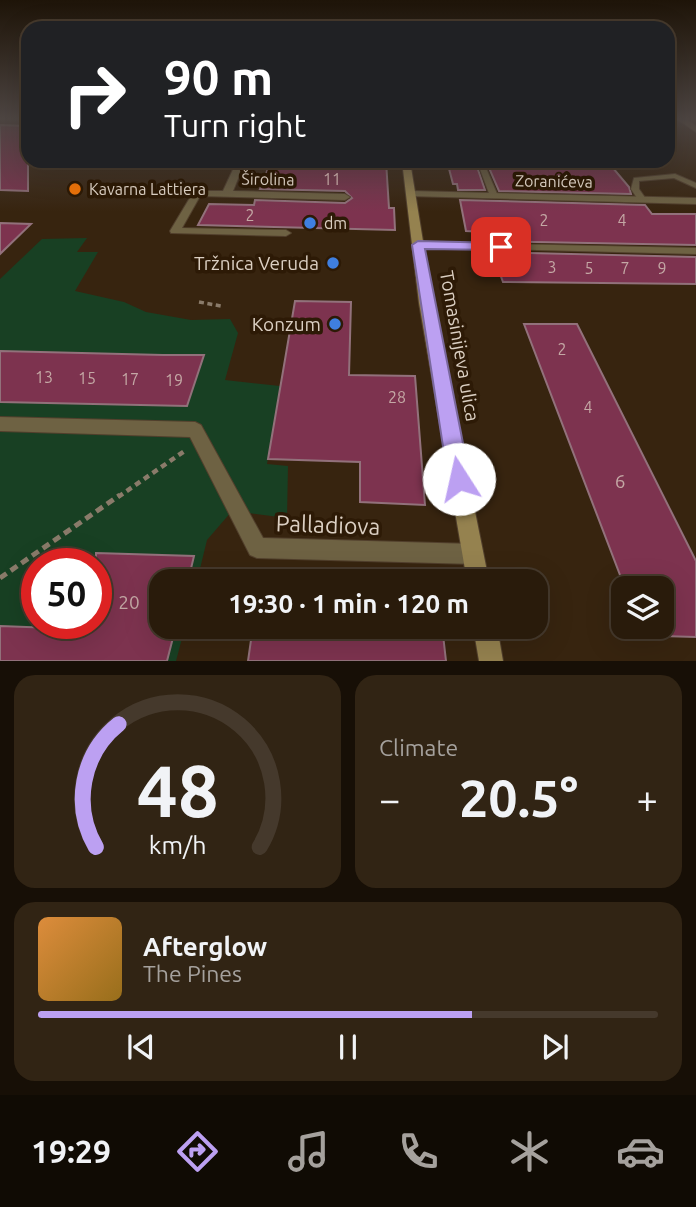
<!DOCTYPE html>
<html lang="en">
<head>
<meta charset="utf-8">
<style>
	body { margin:0; font-family:Ubuntu,sans-serif; background:#312414; color:#f1f3f6; height:100vh; display:flex; flex-direction:column; font-size:26px; white-space:nowrap }
	* { box-sizing:border-box; margin:0 }
	p { font-size:23px; color:#a5a19d }
	.icon { flex:none; width:38px; height:38px; fill:none; stroke:currentColor; stroke-width:2; stroke-linecap:round; stroke-linejoin:round }
	.map { position:relative; height:661px; overflow:hidden }
	.drawer { display:flex; flex-direction:column; gap:14px; padding:14px; background:#170f06; flex:1 }
	.drawer>* { flex:none }
	.top-card { position:absolute; left:21px; top:21px; width:654px; height:147px; border-radius:21px; box-shadow:0 7px 28px #0002,0 0 0 2px #45392c; background:#202124; color:#fff; overflow:hidden }
	.buttons { position:absolute; left:611px; top:576px; display:grid; gap:14px }
	.buttons a { display:grid; place-items:center; width:63px; height:63px; border-radius:14px; background:#291b0b; box-shadow:0 7px 28px #0002,0 0 0 2px #45392c; font-size:35px }
	.speed { position:absolute; left:21px; top:548px; display:flex; gap:14px; font-size:35px; font-weight:700; text-align:center }
	.speed>* { display:grid; place-content:center; width:91px; height:91px; border-radius:50%; background:#291b0b; box-shadow:0 7px 28px #0002,0 0 0 2px #45392c; line-height:1 }
	.speed .limit { border:10px solid #d22; background:#fff; color:#111 }
	.pin { position:absolute; display:grid; place-items:center; width:60px; height:60px; color:#fff; margin:-30px; border-radius:14px; box-shadow:0 4px 10px #0006 }
	.me { position:absolute; width:77px; margin:-38px; rotate:350deg; stroke-linejoin:round; filter:drop-shadow(0 0 5px #0008) }
	.turn { display:flex; align-items:center; gap:24px; height:147px; padding:0 28px; font-size:32px }
	.turn .icon { width:91px; height:91px; stroke-width:2.5 }
	.turn b { display:block; font-size:49px; line-height:60px }
	.big { font-size:52px; font-weight:700; line-height:1.1 }
	.drawer .card { flex:1; display:flex; flex-direction:column; justify-content:center; gap:10px; min-width:0; padding:0 24px; border-radius:21px; background:#312414 }
	.drawer .dial { align-items:center; gap:0 }
	.dial svg { height:182px; overflow:visible; fill:none; stroke:#45392c; stroke-width:7; stroke-linecap:round; text-anchor:middle }
	.dial text { fill:#f1f3f6; stroke:none }
	.song { display:flex; align-items:center; gap:21px }
	.cover { width:84px; height:84px; border-radius:10px; background:linear-gradient(135deg,hsl(30 70% 55%),hsl(40 70% 35%)) }
	.played { height:7px; border-radius:4px; background:linear-gradient(90deg,#bca0f2 70%,#45392c 70%) }
	.keys { display:flex; justify-content:space-around; direction:ltr }
	.heat { display:flex; justify-content:space-between; align-items:center; font-size:38px; direction:ltr }
	.drawer .tiles { flex:1; display:grid; gap:14px; grid-template-columns:1fr 1fr }
	.card:last-child { grid-column:span 2 }
	.trip { position:absolute; left:149px; top:569px; width:399px; height:70px; border-radius:21px; background:#291b0b; box-shadow:0 7px 28px #0002,0 0 0 2px #45392c; font-weight:700; line-height:70px; text-align:center }
	.dock { display:flex; height:112px; justify-content:space-around; align-items:center; background:#100b04; color:#a5a19d }
	.dock .icon { width:49px; height:49px }
	.dock .selected { color:#bca0f2 }
	.dock b { font-size:32px; color:#f1f3f6 }
	.map>svg:first-child { display:block }
	.green { fill:#184023; fill-rule:evenodd }
	.building { fill:#7d334f; stroke:#92717b; stroke-width:2 }
	.lines { fill:none; stroke-linecap:round; stroke-linejoin:round }
	.service-casing { stroke:#513f2c; stroke-width:2 }
	.minor-casing { stroke:#513f2c; stroke-width:2 }
	.secondary-casing { stroke:#513f2c; stroke-width:2 }
	.path-far2 { stroke:#8a7b6a; stroke-width:3.5; stroke-dasharray:5 3.5; stroke-linecap:butt }
	.path-far1 { stroke:#8a7b6a; stroke-width:4.5; stroke-dasharray:6 4.5; stroke-linecap:butt }
	.path { stroke:#8a7b6a; stroke-width:5; stroke-dasharray:8 5; stroke-linecap:butt }
	.service { fill:#6e6243; fill-rule:evenodd }
	.minor { fill:#6e6243; fill-rule:evenodd }
	.secondary { fill:#95824f; fill-rule:evenodd }
	.route { fill:#bca0f2; stroke:#7a689d; stroke-width:2 }
	.food-dot { fill:#e8710a; stroke:#2d1a06; stroke-width:2.5 }
	.shop-dot { fill:#3f7fe0; stroke:#2d1a06; stroke-width:2.5 }
	.labels { text-anchor:middle; stroke-width:7; stroke-linejoin:round; paint-order:stroke }
	.far-street-label { font-size:16px; fill:#dbcfc2; stroke:#2d1a06 }
	.number-label { font-size:16px; fill:#c4a8a5 }
	.far-poi-label { font-size:16px; fill:#dbcfc2; stroke:#2d1a06; text-anchor:start }
	.poi-label { font-size:19px; fill:#dbcfc2; stroke:#2d1a06; text-anchor:end }
	.street-label { font-size:19px; fill:#dbcfc2; stroke:#2d1a06 }
	.near-number-label { font-size:19px; fill:#c4a8a5 }
	.near-street-label { font-size:23px; fill:#dbcfc2; stroke:#2d1a06 }
</style>
</head>
<body>
<div class="map">
<svg width="696" height="661" viewBox="0 0 696 661">
	<rect width="100%" height="100%" fill="#37240f"/>
	<!-- green -->
	<path class="green" d="M87,238L77,252H98L75,291L124,302L146,312L191,320L230,319L238,333L225,380L280,386L267,464L288,466L287,518L232,511L207,540L197,581H161V626L185,627L176,661H0V279L42,239ZM37,564H96V623H37Z"/>
	<!-- building -->
	<g class="building">
		<polygon points="0,125 28,126 28,191 0,190"/>
		<polygon points="271,161 289,161 287,168 351,169 352,161 386,161 389,208 394,208 395,230 198,225 209,204 254,205 255,200 345,203 352,198 345,191 260,189"/>
		<polygon points="447,161 475,161 485,190 458,190 457,184 453,184"/>
		<polygon points="486,161 518,161 521,167 613,168 629,187 631,194 499,191"/>
		<polygon points="460,200 645,205 652,214 696,214 696,245 488,241 485,232 466,231"/>
		<polygon points="0,223 31,224 0,254"/>
		<polygon points="492,252 696,257 696,284 503,282"/>
		<polygon points="295,301 351,302 349,375 415,376 425,505 360,502 360,462 268,459"/>
		<polygon points="524,324 577,324 696,561 696,637 662,636 662,588 625,588"/>
		<polygon points="0,351 163,355 204,355 187,406 0,402"/>
		<polygon points="96,553 194,556 188,581 161,581 161,626 176,626 167,661 0,661 0,626 53,628 55,623 96,623"/>
		<polygon points="253,626 442,626 446,661 248,661"/>
	</g>
	<g class="lines">
		<!-- service casing -->
		<g class="service-casing">
			<g id="service">
				<polygon points="477,161 483,161 498,196 497,198 490,196"/>
				<polygon points="675,174 696,183 696,188 674,178 639,181 639,189 646,199 642,201 639,201 631,189 634,178"/>
				<polygon points="418,242 696,248 696,254 415,247 414,245"/>
			</g>
		</g>
		<!-- minor casing -->
		<g class="minor-casing">
			<g id="minor">
				<polygon points="677,119 686,119 696,126 696,132"/>
				<polygon points="237,161 245,161 233,191 345,194 350,197 345,200 200,196 182,228 286,230 291,233 286,236 171,233 170,231 194,191 223,191"/>
				<polygon points="411,191 696,198 696,204 408,196 406,194"/>
				<polygon points="0,417 195,422 201,425 263,538 473,544 480,547 483,554 480,561 473,564 257,558 250,555 190,437 0,431"/>
			</g>
		</g>
		<!-- secondary casing -->
		<g class="secondary-casing">
			<g id="secondary">
				<polygon points="402,161 410,161 433,303 489,581 467,581 419,303"/>
				<polygon points="473,626 497,626 503,661 479,661"/>
			</g>
		</g>
		<!-- path-far2 -->
		<polyline class="path-far2" points="199,302 221,306"/>
		<!-- path-far1 -->
		<polyline class="path-far1" points="118,497 186,450"/>
		<!-- path -->
		<polyline class="path" points="0,578 120,495"/>
		<!-- service -->
		<use href="#service" class="service"/>
		<!-- minor -->
		<use href="#minor" class="minor"/>
		<!-- secondary -->
		<use href="#secondary" class="secondary"/>
	</g>
	<!-- sky -->
	<linearGradient id="sky" x2="0" y2="1"><stop stop-color="#1e1408"/><stop offset="0.56" stop-color="#4d4542"/><stop offset="1" stop-color="#4d4542" stop-opacity="0"/></linearGradient>
	<rect width="696" height="212" fill="url(#sky)"/>
	<!-- route -->
	<polygon class="route" points="418,241 501,243 508,247 501,250 425,249 470,479 467,486 459,489 452,486 448,479 412,245"/>
	<!-- markers -->
	<circle class="food-dot" cx="75" cy="189" r="7"/>
	<g class="shop-dot">
		<circle cx="310" cy="223" r="7"/>
		<circle cx="333" cy="263" r="7"/>
		<circle cx="335" cy="324" r="7"/>
	</g>
	<g class="labels">
		<!-- far-street labels -->
		<g class="far-street-label">
			<text transform="translate(268 179) rotate(1)" y="6">Širolina</text>
			<text transform="translate(554 181) rotate(1)" y="6">Zoranićeva</text>
		</g>
		<!-- number labels -->
		<g class="number-label">
			<text x="332" y="185">11</text>
			<text x="250" y="221">2</text>
			<text x="544" y="226">2</text>
			<text x="622" y="226">4</text>
			<text x="552" y="273">3</text>
			<text x="589" y="274">5</text>
			<text x="625" y="274">7</text>
			<text x="662" y="274">9</text>
			<text x="562" y="355">2</text>
			<text x="44" y="383">13</text>
			<text x="87" y="384">15</text>
			<text x="130" y="385">17</text>
			<text x="174" y="386">19</text>
			<text x="397" y="403">28</text>
			<text x="588" y="413">4</text>
		</g>
		<!-- far-poi labels -->
		<g class="far-poi-label">
			<text x="89" y="195">Kavarna Lattiera</text>
			<text x="324" y="229">dm</text>
		</g>
		<!-- poi labels -->
		<g class="poi-label">
			<text x="319" y="270">Tržnica Veruda</text>
			<text x="321" y="331">Konzum</text>
		</g>
		<!-- street labels -->
		<g class="street-label">
			<text transform="translate(460 346) rotate(80)" y="7">Tomasinijeva ulica</text>
		</g>
		<!-- near-number labels -->
		<g class="near-number-label">
			<text x="620" y="488">6</text>
			<text x="129" y="609">20</text>
		</g>
		<!-- near-street labels -->
		<g class="near-street-label">
			<text transform="translate(328 525) rotate(2)" y="8">Palladiova</text>
		</g>
	</g>
</svg>
<div class="buttons">
<a><svg class="icon" aria-label="layers" viewBox="0 0 24 24"><path d="M12 4l9 5-9 5-9-5zM3 14l9 5 9-5"/></svg></a>
</div>
<div class="speed"><div class="limit">50</div></div>
<div class="pin" style="left:501px;top:247px;background:#d93025"><svg class="icon" aria-label="arrive" viewBox="0 0 24 24"><path d="M6 21V4h12l-3 4 3 4H6"/></svg></div>
<svg class="me" style="left:459px;top:479px" viewBox="-20 -20 40 40"><circle r="19" fill="#fff"/><path d="M0-13L10 11 0 6-10 11z" fill="#bca0f2"/></svg>
<div class="trip">19:30 · 1 min · 120 m</div>
<div class="top-card">
<div class="turn"><svg class="icon" aria-label="right" viewBox="0 0 24 24"><path d="M7 20v-9h11M14 6l5 5-5 5"/></svg><div><b>90 m</b>Turn right</div></div>
</div>
</div>
<section class="drawer">
<div class="tiles">
<div class="card dial"><svg viewBox="0 0 100 80">
<path d="M14 69A42 42 0 1 1 86 69"/>
<path d="M14 69A42 42 0 0 1 24 15" stroke="#bca0f2"/>
<text x="50" y="56" font-size="32" font-weight="700">48</text>
<text x="50" y="72" font-size="11">km/h</text>
</svg></div>
<div class="card"><p>Climate</p>
<div class="heat"><a>−</a><b class="big">20.5°</b><a>+</a></div>
</div>
<div class="card">
<div class="song"><i class="cover"></i><div><b>Afterglow</b><p>The Pines</p></div></div>
<div class="played"></div>
<div class="keys"><svg class="icon" aria-label="previous" viewBox="0 0 24 24"><path d="M18 5L8 12l10 7zM5 5v14"/></svg><svg class="icon" aria-label="pause" viewBox="0 0 24 24"><path d="M8 5v14M16 5v14"/></svg><svg class="icon" aria-label="next" viewBox="0 0 24 24"><path d="M6 5l10 7-10 7zM19 5v14"/></svg></div>
</div>
</div>
</section>
<nav class="dock">
<b>19:29</b>
<svg class="icon selected" aria-label="directions" viewBox="0 0 24 24"><path d="M12 3l9 9-9 9-9-9zM9 14v-3h6M13 9l2 2-2 2"/></svg>
<svg class="icon" aria-label="music" viewBox="0 0 24 24"><path d="M9 18V5l10-2v13"/><circle cx="6" cy="18" r="3"/><circle cx="16" cy="16" r="3"/></svg>
<svg class="icon" aria-label="phone" viewBox="0 0 24 24"><path d="M5 4h4l2 5-3 2q2 4 5 5l2-3 5 2v4C11 20 4 13 5 4z"/></svg>
<svg class="icon" aria-label="climate" viewBox="0 0 24 24"><path d="M12 3v18M4 7l16 10M4 17L20 7"/></svg>
<svg class="icon" aria-label="car" viewBox="0 0 24 24"><path d="M5 17H2v-5l4-1 3-4h7l3 4 3 1v5h-3M9 17h6M6 11h13"/><circle cx="7" cy="17" r="2"/><circle cx="17" cy="17" r="2"/></svg>
</nav>
</body>
</html>
